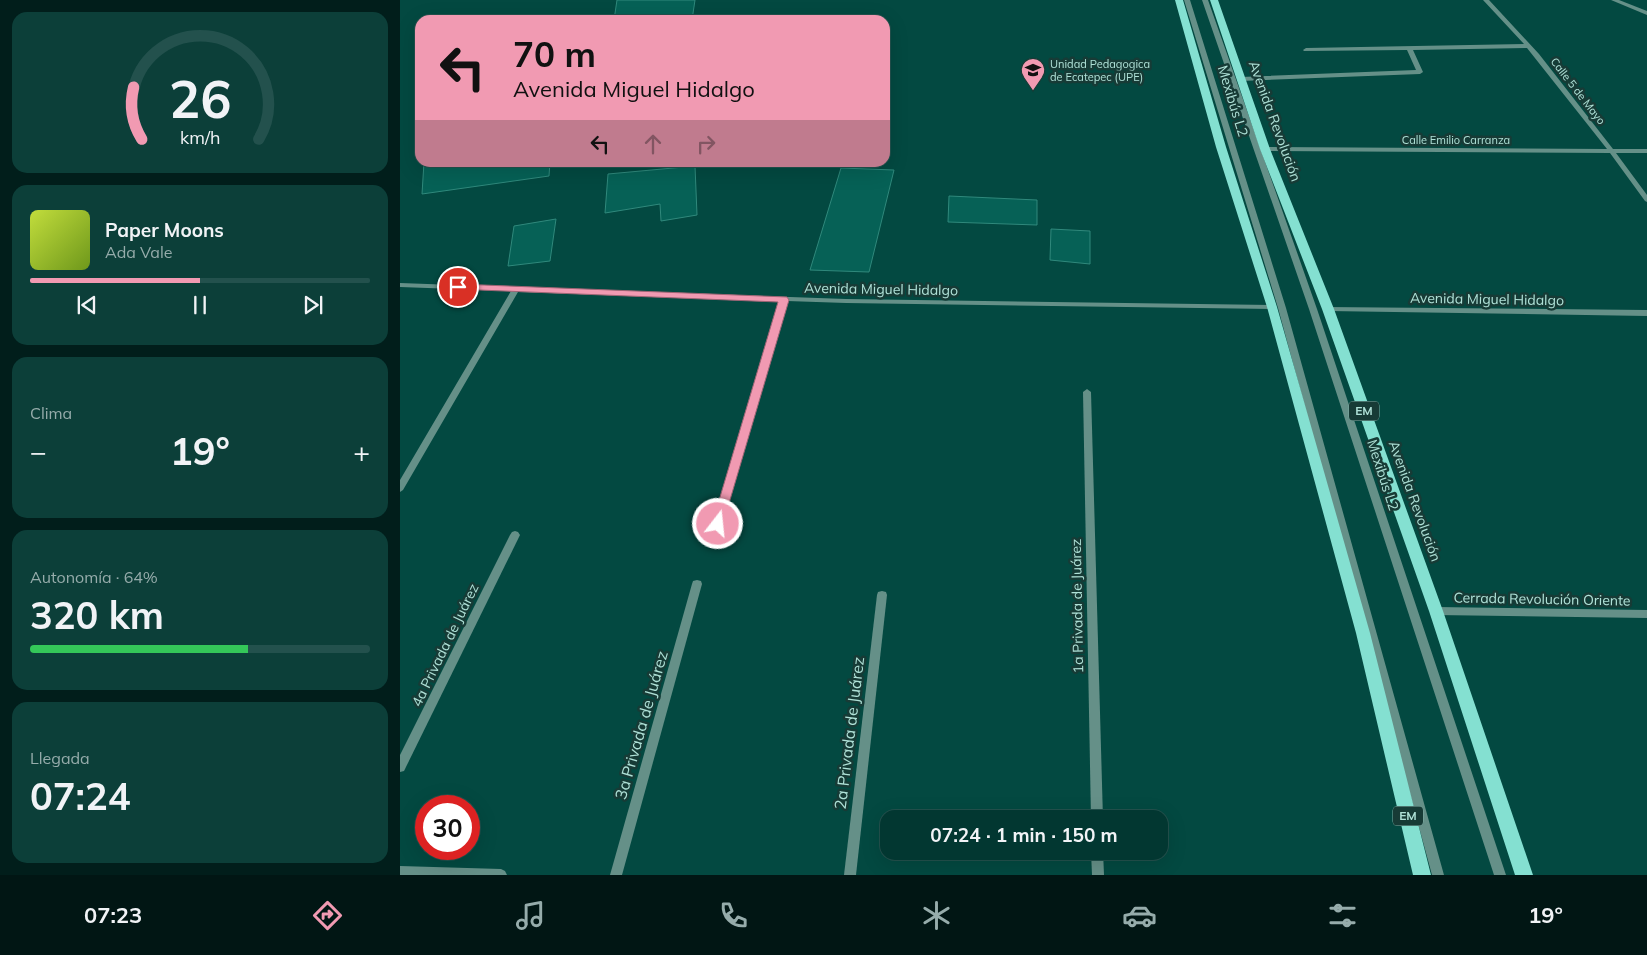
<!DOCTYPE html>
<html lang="es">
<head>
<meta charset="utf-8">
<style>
	body { margin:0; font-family:Mulish,sans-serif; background:#0c3f39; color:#f1f3f6; height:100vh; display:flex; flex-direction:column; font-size:19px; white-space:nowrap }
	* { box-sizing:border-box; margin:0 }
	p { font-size:16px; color:#96acab }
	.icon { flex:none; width:28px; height:28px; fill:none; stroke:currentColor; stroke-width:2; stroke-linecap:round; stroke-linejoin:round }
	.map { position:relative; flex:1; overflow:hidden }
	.details { display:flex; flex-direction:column; gap:12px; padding:12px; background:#011e1b; width:400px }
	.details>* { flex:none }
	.top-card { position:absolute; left:15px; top:15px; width:475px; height:152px; border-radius:15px; box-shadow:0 5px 20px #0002,0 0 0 1px #23514d; background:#f19ab2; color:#111; overflow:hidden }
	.speed { position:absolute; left:15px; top:795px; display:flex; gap:10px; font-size:25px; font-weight:700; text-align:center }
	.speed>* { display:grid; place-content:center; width:65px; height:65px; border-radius:50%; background:#023731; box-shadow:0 5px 20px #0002,0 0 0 1px #23514d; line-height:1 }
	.speed .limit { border:8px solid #d22; background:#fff; color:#111 }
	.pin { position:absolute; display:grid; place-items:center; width:42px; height:42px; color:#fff; margin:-21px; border:2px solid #fff; border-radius:50%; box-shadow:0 1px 5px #0007 }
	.me { position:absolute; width:55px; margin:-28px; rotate:16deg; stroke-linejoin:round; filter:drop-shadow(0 0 4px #0008) }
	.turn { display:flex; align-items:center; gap:18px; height:105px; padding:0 15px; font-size:22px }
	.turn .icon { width:65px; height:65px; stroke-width:2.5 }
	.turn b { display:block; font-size:35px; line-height:42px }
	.lanes { display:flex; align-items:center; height:48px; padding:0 15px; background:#0003; justify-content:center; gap:25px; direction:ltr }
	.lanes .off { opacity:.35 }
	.big { font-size:38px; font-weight:700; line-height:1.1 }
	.details .tile { flex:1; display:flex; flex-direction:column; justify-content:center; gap:8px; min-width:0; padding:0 18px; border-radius:15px; background:#0c3f39 }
	.details .dial { align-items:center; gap:0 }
	.dial svg { height:130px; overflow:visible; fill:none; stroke:#23514d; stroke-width:7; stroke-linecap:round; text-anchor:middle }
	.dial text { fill:#f1f3f6; stroke:none }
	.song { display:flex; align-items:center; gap:15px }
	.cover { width:60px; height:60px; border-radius:8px; background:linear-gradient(135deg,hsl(70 70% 55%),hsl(80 70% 35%)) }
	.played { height:5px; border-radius:2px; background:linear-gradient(90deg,#f19ab2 50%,#23514d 50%) }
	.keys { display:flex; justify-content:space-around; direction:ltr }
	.heat { display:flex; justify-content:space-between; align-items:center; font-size:28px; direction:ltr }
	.charge { height:8px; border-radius:4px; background:linear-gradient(90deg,#34c759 64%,#23514d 0) }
	.trip { position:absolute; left:480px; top:810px; width:288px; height:50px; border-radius:15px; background:#023731; box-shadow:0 5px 20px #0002,0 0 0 1px #23514d; font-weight:700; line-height:50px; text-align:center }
	.menu { display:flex; height:80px; justify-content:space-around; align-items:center; background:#011614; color:#96acab }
	.menu .icon { width:35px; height:35px }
	.menu .current { color:#f19ab2 }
	.menu b { font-size:22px; color:#f1f3f6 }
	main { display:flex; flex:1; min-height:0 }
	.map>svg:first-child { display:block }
	.building { fill:#066156; stroke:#30897c }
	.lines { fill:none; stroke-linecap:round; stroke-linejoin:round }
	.minor { fill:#659088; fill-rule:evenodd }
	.major { fill:#84e0d1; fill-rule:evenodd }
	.route { fill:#f19ab2; stroke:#9d6474 }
	.labels { text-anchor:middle; stroke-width:5; stroke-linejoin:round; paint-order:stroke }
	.far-poi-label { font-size:11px; fill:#afe1d7; stroke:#173b36; text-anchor:start }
	.far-street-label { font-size:11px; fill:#afe1d7; stroke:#173b36 }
	.shield { fill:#173b36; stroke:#81afa7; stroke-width:1 }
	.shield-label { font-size:12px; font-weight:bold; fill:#afe1d7 }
	.street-label { font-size:14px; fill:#afe1d7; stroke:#173b36 }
	.near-street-label { font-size:16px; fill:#afe1d7; stroke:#173b36 }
</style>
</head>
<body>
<main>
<section class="details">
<div class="tile dial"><svg viewBox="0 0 100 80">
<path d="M14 69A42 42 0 1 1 86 69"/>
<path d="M14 69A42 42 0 0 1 9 37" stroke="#f19ab2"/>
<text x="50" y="56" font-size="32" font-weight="700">26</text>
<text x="50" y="72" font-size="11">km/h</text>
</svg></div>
<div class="tile">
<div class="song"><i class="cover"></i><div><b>Paper Moons</b><p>Ada Vale</p></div></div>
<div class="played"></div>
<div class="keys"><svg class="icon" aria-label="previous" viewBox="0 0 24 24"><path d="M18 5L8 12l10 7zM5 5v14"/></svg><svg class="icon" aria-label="pause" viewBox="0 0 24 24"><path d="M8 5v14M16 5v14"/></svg><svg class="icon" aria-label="next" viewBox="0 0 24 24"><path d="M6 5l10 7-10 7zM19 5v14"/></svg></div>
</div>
<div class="tile"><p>Clima</p>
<div class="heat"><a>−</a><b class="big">19°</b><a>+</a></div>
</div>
<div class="tile"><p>Autonomía · 64%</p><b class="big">320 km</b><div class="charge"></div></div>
<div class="tile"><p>Llegada</p><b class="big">07:24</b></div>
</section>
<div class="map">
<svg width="1247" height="875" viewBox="0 0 1247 875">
	<rect width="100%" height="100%" fill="#034941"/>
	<!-- building -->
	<g class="building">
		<polygon points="217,0 295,0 292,20 214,20"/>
		<polygon points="24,162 150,162 149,176 22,194"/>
		<polygon points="295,166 297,215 261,221 260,204 205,213 208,174"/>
		<polygon points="441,168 494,170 469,272 410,270"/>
		<polygon points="549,196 637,200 637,225 548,222"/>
		<polygon points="156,219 150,261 108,266 114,226"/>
		<polygon points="651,229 690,231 690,264 650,260"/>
	</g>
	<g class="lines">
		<!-- minor -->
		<g class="minor">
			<polygon points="784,0 790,0 886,308 1044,875 1032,875 878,308"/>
			<polygon points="802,0 808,0 917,309 1106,875 1094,875 909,309"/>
			<polygon points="1083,0 1089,0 1139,54 1213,149 1247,149 1247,153 1216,153 1247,195 1247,202 1245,201 1210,153 865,151 862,149 865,147 1207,149 1127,48 1013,50 1023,72 1020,74 841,81 838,79 841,77 1016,70 1007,50 904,51 903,50 906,48 1124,44"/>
			<polygon points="1211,0 1219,0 1247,11 1247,15"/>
			<polygon points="0,283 446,299 872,305 876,307 872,309 446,303 387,301 323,524 321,527 315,527 313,524 380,301 118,292 3,490 0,492 0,480 111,291 0,287"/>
			<polygon points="925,307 1247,310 1247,316 928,311 925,311 924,309"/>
			<polygon points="687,389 691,392 703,819 691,819 683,392"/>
			<polygon points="115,531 118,532 120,535 4,771 0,772 0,755 110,535 112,532"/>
			<polygon points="297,580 301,581 302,584 222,875 210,875 292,584 293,581"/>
			<polygon points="482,591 486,592 487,595 456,875 444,875 477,595 478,592"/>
			<polygon points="1036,607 1247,610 1247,618 1036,615 1032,614 1031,611 1032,608"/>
			<polygon points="691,851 703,851 704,875 692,875"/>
			<polygon points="0,866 101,869 105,871 107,875 0,875"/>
		</g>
		<!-- major -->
		<g class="major">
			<polygon points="775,0 783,0 826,147 877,307 970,633 1031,875 1013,875 956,633 867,307 816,147"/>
			<polygon points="810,0 818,0 870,149 934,309 1043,611 1133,875 1115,875 1029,611 922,309 860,149"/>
		</g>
	</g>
	<!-- route -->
	<polygon class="route" points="58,284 387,297 389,300 322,527 314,527 312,524 378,302 54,289 54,285"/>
	<!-- icons -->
	<defs>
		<g id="school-pin" transform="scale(1.25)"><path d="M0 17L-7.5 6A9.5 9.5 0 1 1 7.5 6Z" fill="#f19ab2" stroke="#173b36"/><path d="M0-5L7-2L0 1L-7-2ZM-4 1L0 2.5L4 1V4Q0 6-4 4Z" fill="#111"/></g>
	</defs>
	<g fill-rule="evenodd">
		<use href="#school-pin" x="633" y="70"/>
	</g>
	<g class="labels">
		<!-- far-poi labels -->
		<g class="far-poi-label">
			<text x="650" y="68">Unidad Pedagogica<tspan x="650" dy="13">de Ecatepec (UPE)</tspan></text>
		</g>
		<!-- far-street labels -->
		<g class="far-street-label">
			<text transform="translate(1178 91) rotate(52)" y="4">Calle 5 de Mayo</text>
			<text x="1056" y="144">Calle Emilio Carranza</text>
		</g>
		<!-- shield labels -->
		<g class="shield">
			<rect x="949" y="401.5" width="30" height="19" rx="4"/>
			<rect x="993" y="806.5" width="30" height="19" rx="4"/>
		</g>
		<g class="shield-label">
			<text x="964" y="415">EM</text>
			<text x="1008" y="820">EM</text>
		</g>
		<!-- street labels -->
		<g class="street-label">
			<text transform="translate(833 101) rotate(73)" y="5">Mexibús L2</text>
			<text transform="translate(875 121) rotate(70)" y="5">Avenida Revolución</text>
			<text transform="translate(481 289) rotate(1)" y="5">Avenida Miguel Hidalgo</text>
			<text transform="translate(1087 299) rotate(1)" y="5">Avenida Miguel Hidalgo</text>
			<text transform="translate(983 475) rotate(72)" y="5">Mexibús L2</text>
			<text transform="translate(1015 501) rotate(70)" y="5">Avenida Revolución</text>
			<text transform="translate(1142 599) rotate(1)" y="5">Cerrada Revolución Oriente</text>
			<text transform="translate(677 606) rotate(-91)" y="5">1a Privada de Juárez</text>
			<text transform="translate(45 645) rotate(-64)" y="5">4a Privada de Juárez</text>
		</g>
		<!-- near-street labels -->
		<g class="near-street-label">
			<text transform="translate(241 725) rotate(-74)" y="6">3a Privada de Juárez</text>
			<text transform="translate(449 733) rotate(-83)" y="6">2a Privada de Juárez</text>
		</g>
	</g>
</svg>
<div class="speed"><div class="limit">30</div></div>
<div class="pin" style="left:58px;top:287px;background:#d93025"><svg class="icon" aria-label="arrive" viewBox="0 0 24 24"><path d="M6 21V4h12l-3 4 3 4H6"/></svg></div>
<svg class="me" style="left:318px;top:524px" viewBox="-20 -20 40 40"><circle r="17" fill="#f19ab2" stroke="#fff" stroke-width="3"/><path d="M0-11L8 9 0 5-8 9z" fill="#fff"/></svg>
<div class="trip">07:24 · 1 min · 150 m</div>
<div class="top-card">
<div class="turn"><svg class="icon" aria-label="left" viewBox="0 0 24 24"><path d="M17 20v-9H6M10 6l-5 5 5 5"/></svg><div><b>70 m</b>Avenida Miguel Hidalgo</div></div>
<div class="lanes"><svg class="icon" aria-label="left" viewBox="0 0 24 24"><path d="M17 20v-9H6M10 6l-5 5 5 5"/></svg><svg class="icon off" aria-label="ahead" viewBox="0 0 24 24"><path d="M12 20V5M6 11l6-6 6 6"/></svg><svg class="icon off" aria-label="right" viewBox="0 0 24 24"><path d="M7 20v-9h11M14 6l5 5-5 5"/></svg></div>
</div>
</div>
</main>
<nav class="menu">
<b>07:23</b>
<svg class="icon current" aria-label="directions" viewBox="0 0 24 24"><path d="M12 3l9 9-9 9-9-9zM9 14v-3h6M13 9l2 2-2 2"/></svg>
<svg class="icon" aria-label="music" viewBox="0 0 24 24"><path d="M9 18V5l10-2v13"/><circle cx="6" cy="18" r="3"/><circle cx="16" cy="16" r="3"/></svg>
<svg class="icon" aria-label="phone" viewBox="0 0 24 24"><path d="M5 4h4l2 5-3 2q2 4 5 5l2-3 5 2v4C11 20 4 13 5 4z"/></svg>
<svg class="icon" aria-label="climate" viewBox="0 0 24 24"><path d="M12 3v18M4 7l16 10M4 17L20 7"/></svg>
<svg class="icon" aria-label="car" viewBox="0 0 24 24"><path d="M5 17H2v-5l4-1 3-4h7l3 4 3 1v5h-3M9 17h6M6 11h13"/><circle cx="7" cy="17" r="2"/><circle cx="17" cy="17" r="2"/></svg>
<svg class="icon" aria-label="filters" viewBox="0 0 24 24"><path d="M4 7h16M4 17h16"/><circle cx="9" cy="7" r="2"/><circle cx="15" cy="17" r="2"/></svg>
<b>19°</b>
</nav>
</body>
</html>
